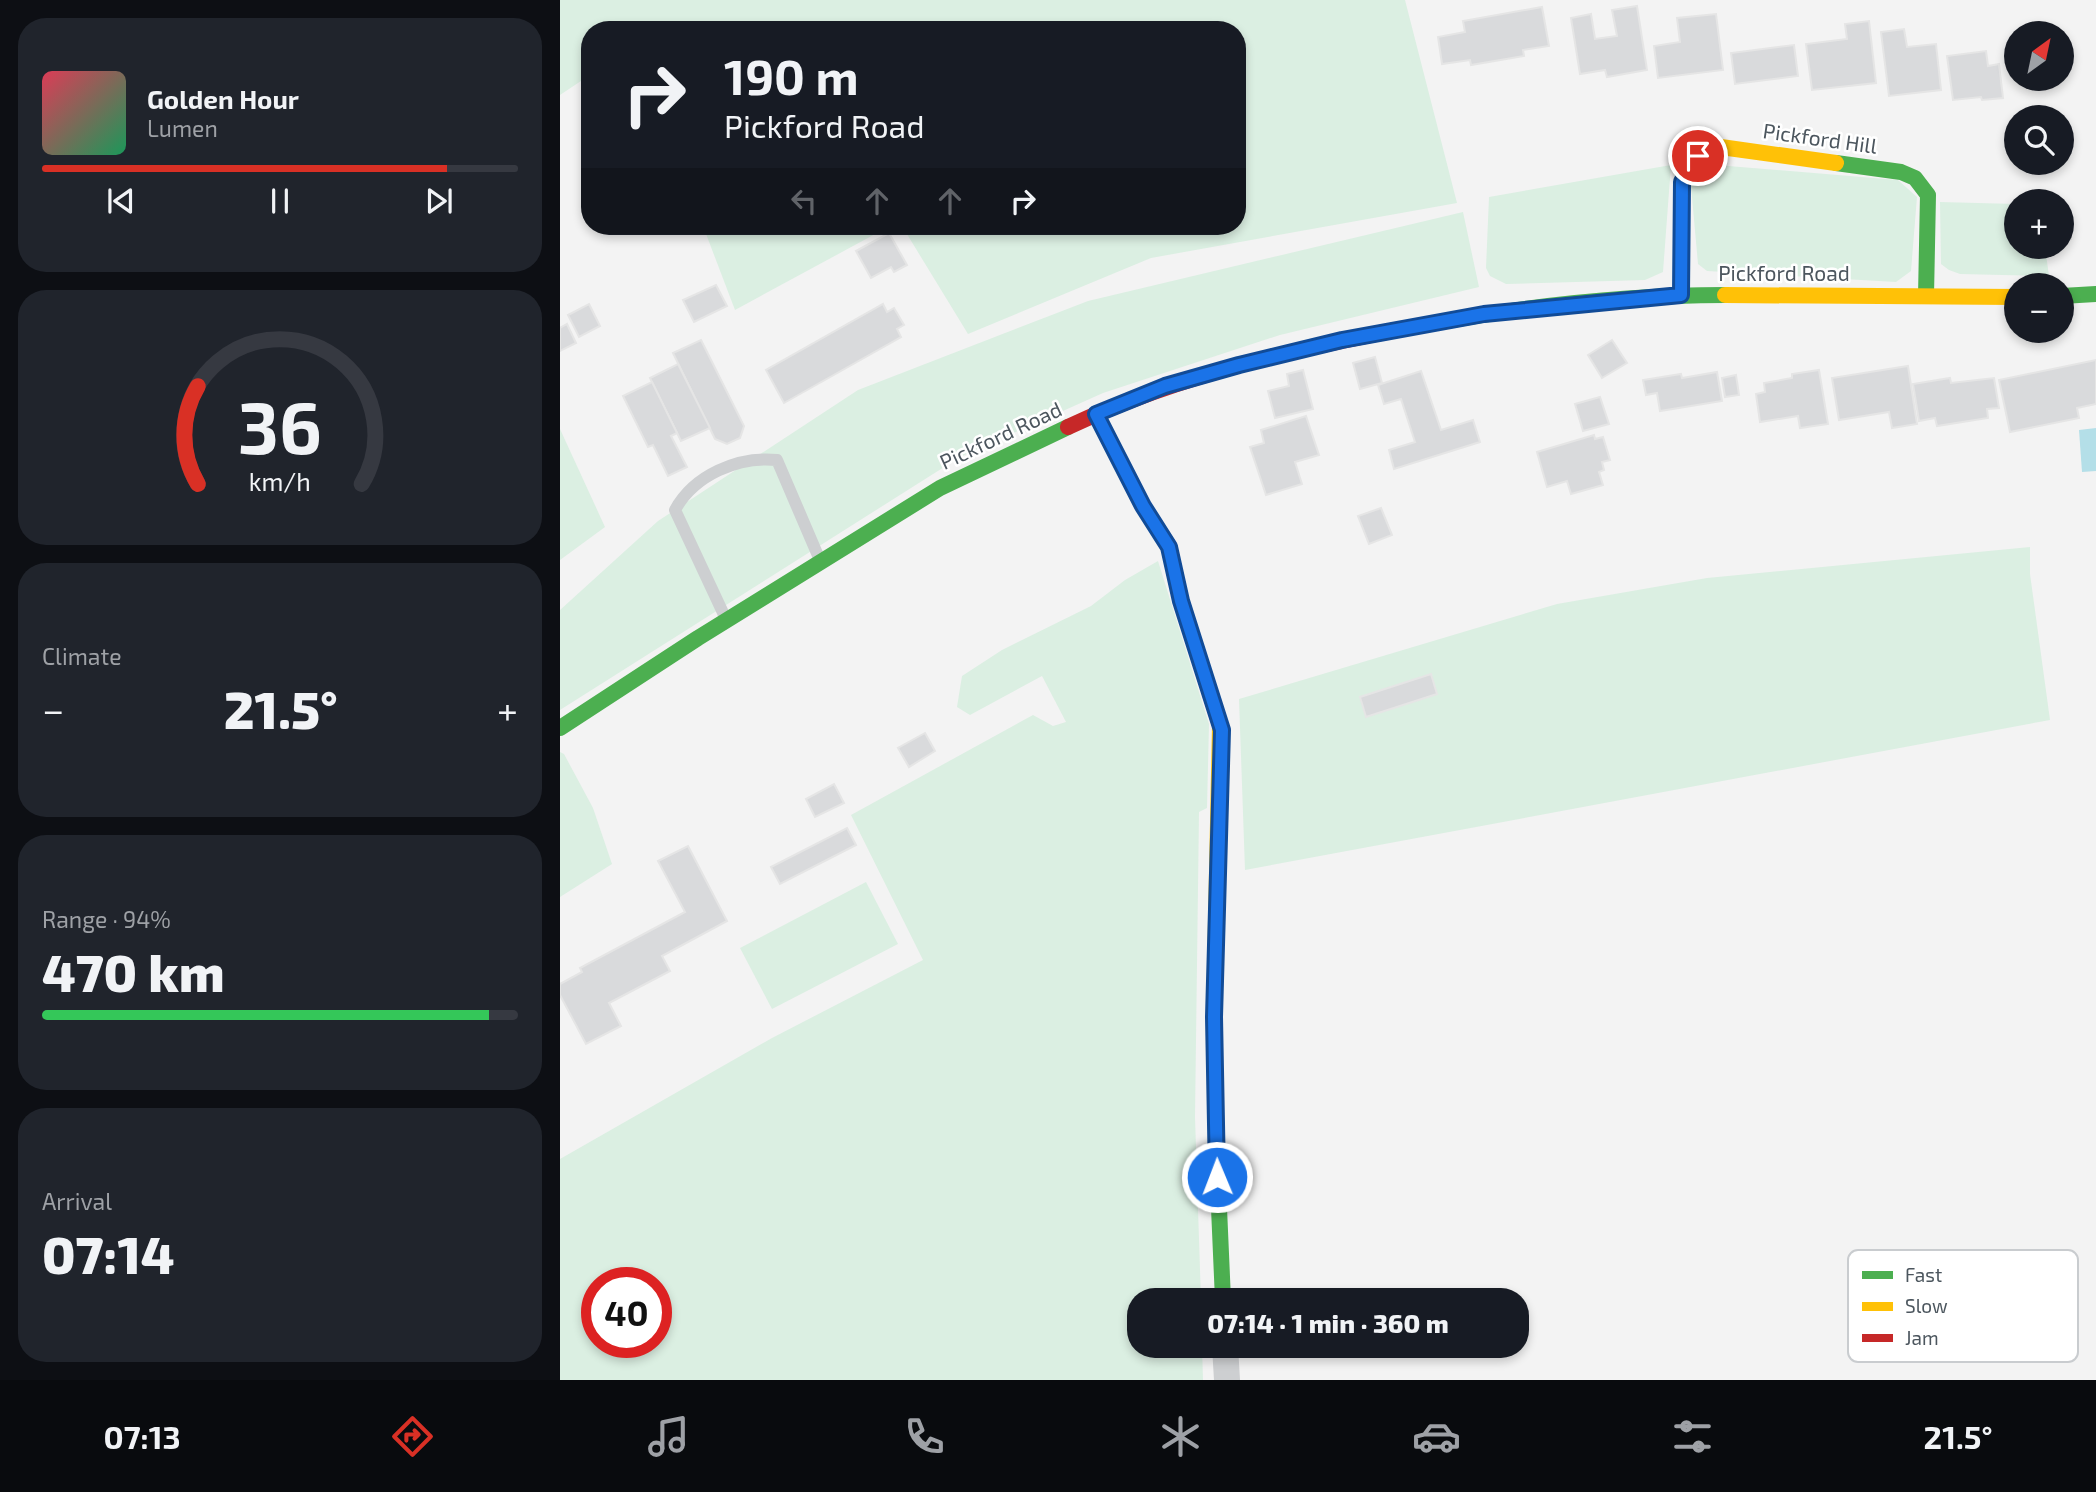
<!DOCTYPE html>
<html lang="en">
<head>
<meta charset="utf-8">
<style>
	body { margin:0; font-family:"Exo 2",sans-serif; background:#20242c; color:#f1f3f6; height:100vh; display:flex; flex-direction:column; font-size:26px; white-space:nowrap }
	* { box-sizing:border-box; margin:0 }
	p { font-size:23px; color:#9ea1a6 }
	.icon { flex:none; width:38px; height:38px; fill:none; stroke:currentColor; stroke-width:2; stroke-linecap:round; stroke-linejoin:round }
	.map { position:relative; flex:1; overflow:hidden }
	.drawer { display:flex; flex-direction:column; gap:18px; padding:18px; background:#0d0f14; width:560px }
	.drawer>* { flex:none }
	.top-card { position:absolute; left:21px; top:21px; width:665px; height:214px; border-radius:28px; box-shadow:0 4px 10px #0003; background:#171b24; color:#f1f3f6; overflow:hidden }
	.needle { width:46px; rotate:33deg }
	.fabs { position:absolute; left:1444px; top:21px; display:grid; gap:14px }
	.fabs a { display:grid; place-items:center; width:70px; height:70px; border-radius:50%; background:#171b24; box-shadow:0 4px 10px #0003; font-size:35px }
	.speed { position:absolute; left:21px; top:1267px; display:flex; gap:14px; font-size:35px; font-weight:700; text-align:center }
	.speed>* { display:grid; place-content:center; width:91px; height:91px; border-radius:50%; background:#171b24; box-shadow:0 4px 10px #0003; line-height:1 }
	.speed .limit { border:10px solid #d22; background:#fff; color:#111 }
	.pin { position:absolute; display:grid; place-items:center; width:60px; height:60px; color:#fff; margin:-30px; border:4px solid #fff; border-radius:50%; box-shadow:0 2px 7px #0007 }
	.me { position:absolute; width:77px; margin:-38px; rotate:359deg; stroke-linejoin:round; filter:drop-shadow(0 0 5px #0008) }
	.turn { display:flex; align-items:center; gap:24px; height:147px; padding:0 28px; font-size:32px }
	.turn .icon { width:91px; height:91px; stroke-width:2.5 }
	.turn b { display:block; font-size:49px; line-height:60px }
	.lanes { display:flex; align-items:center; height:66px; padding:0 28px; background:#0003; justify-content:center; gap:35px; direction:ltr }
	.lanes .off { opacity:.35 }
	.big { font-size:52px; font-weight:800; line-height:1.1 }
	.drawer .tile { flex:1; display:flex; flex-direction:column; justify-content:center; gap:10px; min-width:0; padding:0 24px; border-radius:28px; background:#20242c }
	.drawer .dial { align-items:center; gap:0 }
	.dial svg { height:182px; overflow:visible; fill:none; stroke:#363941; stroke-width:7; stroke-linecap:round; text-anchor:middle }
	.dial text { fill:#f1f3f6; stroke:none }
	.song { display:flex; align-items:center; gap:21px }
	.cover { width:84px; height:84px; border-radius:10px; background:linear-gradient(135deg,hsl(350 70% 55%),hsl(150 70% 35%)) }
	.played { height:7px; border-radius:4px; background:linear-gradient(90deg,#d93025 85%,#363941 85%) }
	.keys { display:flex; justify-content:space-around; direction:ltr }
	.heat { display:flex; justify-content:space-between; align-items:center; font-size:38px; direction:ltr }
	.charge { height:10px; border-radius:5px; background:linear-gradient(90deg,#34c759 94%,#363941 0) }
	.trip { position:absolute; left:567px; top:1288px; width:402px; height:70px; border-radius:28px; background:#171b24; box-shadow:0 4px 10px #0003; font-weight:800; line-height:70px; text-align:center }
	.tab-bar { display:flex; height:112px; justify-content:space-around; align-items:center; background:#090b0e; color:#9ea1a6 }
	.tab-bar .icon { width:49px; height:49px }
	.tab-bar .current { color:#d93025 }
	.tab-bar b { font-size:32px; color:#f1f3f6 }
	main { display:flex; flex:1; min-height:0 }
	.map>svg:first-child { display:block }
	.green { fill:#dbefe2; fill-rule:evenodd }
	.water { fill:#b4dfe8 }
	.building { fill:#d9dadc; stroke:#e5e5e5; stroke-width:2 }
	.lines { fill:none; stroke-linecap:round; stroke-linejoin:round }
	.lane { stroke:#cdcfd1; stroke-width:12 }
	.street { stroke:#cdcfd1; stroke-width:26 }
	.fast { stroke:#4caf50; stroke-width:16 }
	.slow { stroke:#ffc107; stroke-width:16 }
	.jam { stroke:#c62828; stroke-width:16 }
	.route-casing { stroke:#114b97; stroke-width:18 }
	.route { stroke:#1a73e8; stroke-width:12 }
	.labels { text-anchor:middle; stroke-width:5; stroke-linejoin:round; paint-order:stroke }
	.street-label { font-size:21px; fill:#4c565e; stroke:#fff }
	.key { fill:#fff; stroke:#c9cccf; stroke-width:2 }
	.key-label { font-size:19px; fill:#4c565e }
</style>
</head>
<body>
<main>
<section class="drawer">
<div class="tile">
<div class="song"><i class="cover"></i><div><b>Golden Hour</b><p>Lumen</p></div></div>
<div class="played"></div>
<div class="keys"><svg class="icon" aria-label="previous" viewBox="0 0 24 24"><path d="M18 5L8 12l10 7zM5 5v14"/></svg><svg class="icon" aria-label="pause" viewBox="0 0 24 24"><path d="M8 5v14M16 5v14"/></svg><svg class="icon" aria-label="next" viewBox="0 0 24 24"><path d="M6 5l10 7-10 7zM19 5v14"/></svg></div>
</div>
<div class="tile dial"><svg viewBox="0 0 100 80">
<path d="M14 69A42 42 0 1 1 86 69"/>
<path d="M14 69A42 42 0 0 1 14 26" stroke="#d93025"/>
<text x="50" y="56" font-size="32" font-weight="700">36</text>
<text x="50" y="72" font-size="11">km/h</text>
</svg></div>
<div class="tile"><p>Climate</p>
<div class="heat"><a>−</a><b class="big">21.5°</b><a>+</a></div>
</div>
<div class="tile"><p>Range · 94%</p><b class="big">470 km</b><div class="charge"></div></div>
<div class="tile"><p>Arrival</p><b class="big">07:14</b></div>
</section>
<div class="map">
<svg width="1536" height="1380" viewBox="0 0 1536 1380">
	<rect width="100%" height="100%" fill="#f3f3f3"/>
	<!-- green -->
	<g class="green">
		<polygon points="0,0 845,0 897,203 591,258 408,334 342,226 677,226 677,30 30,30 30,75 0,95"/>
		<polygon points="1144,164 1338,180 1357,197 1351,271 1336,282 1147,271 1138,264 1131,186"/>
		<polygon points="1111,165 1103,272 1085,280 946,284 930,276 926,268 929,197"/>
		<polygon points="1380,202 1456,204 1456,247 1485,247 1489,276 1400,274 1389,270 1381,264"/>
		<polygon points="903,212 919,287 720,335 543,393 400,457 0,710 0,610 98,521 298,390 528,301"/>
		<polygon points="143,226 330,226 175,310"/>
		<polygon points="0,429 45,527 0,560"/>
		<polygon points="1470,547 1470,574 1490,720 685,870 679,699 997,604 1147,578"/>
		<path d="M598,561L649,724L647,808L639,812L635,1117L641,1300H579V1346H642L643,1380H0V1159L212,1038L363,960L291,815L473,715L493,726L506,722L482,676L410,715L397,707L402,676L442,650L531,606L565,580ZM37,1283H96V1342H37Z"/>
		<polygon points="0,752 4,754 33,808 52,864 0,897"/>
		<polygon points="306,882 338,944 212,1009 180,948"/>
	</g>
	<!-- water -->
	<polygon class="water" points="1536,428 1536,471 1522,472 1519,430"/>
	<!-- building -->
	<g class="building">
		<polygon points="1077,6 1087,70 1047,77 1045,70 1020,74 1011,18 1031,14 1035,39 1057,36 1052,10"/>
		<polygon points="982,7 989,46 963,50 964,56 911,65 910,60 882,64 878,37 905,32 903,21"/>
		<polygon points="1156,14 1163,70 1098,78 1094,46 1120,42 1117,18"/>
		<polygon points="1309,21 1316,83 1252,90 1246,44 1287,39 1285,24"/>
		<polygon points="1344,29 1347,47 1376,44 1381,90 1329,96 1321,32"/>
		<polygon points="1234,45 1238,76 1175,84 1171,53"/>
		<polygon points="1426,51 1428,66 1439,64 1443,98 1422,100 1421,97 1393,100 1387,56"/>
		<polygon points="1509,225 1511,239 1502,240 1502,226"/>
		<polygon points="329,233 347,265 334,272 331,267 311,278 296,251"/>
		<polygon points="156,285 167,306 134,322 123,300"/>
		<polygon points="29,304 40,326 19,337 8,315"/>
		<polygon points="323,304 327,312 334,308 344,325 337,329 341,337 224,403 206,370"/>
		<polygon points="7,324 16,343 0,351 0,328"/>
		<polygon points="141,340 184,426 180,438 167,444 155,439 113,353"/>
		<polygon points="1052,340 1067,363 1042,378 1028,355"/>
		<polygon points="815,357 822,383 800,389 793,363"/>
		<polygon points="1536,360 1536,404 1517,408 1519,418 1450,432 1439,380"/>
		<polygon points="118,364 150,428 121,441 90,378"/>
		<polygon points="1348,366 1357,424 1332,428 1329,412 1279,420 1272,378"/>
		<polygon points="743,370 753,409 715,418 708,391 729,386 727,374"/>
		<polygon points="1259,370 1268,424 1240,428 1238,416 1200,422 1196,394 1205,392 1204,383 1232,378 1232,374"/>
		<polygon points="861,371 881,430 913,420 920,442 834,469 829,450 855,442 841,399 824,404 818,385"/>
		<polygon points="1157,372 1162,401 1100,411 1097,393 1086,395 1083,380 1121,374 1122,378"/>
		<polygon points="1176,375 1179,395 1165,397 1162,378"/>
		<polygon points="1390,378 1391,383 1434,378 1439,408 1427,409 1428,418 1377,426 1375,418 1359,421 1353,384"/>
		<polygon points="92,382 117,433 111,436 127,467 108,476 93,445 88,447 63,396"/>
		<polygon points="1040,397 1049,424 1023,431 1015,404"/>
		<polygon points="746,416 759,455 735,462 742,484 706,495 690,447 704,443 701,430"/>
		<polygon points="1034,435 1035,439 1043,437 1050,460 1042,462 1044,470 1039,472 1043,485 1011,494 1007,481 987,487 977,452"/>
		<polygon points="821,508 832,535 809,544 798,516"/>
		<polygon points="871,674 877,694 806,717 800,697"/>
		<polygon points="365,733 375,751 349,767 338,748"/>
		<polygon points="274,784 284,803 255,817 246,799"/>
		<polygon points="287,828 296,845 220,884 211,867"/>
		<polygon points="128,846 167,921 102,956 110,971 49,1003 61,1026 26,1044 0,995 0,984 22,972 20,968 125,912 98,861"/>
	</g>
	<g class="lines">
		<!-- lane -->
		<path class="lane" d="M165,617L115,510C134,475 178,456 217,460L259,558"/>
		<!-- street -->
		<polyline class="street" points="665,1346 667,1380"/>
		<!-- fast -->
		<g class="fast">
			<polyline points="1276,163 1341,172 1355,178 1368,195 1366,296"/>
			<polyline points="1502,296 1536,294"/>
			<path d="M875,323C969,306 1069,295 1165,295"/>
			<polyline points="0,728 138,638 380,488 508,427"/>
			<polyline points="657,1162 663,1300"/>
		</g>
		<!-- slow -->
		<g class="slow">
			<polyline points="1121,295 1122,182 1138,156 1146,150 1161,147 1276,163"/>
			<polyline points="1165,295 1456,297"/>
			<polyline points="657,1162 654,1017 660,725"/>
		</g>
		<!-- jam -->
		<g class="jam">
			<polyline points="536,414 583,506 609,546 621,601 660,725"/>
			<path d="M508,427C625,372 748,346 875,323"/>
		</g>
	</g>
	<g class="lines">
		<!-- route casing -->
		<g class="route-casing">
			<polyline id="route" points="657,1177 654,1017 662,730 621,601 609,547 583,506 536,414 605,386 679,365 782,340 924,314 1121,295 1122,182 1138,156"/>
		</g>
		<!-- route -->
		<use href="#route" class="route"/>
	</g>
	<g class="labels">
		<!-- street labels -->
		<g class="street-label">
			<text transform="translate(1260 139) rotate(8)" y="7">Pickford Hill</text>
			<text x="1224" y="281">Pickford Road</text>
			<text transform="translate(441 436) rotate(-25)" y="7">Pickford Road</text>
		</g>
	</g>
	<!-- legend -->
	<rect x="1288" y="1250" width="230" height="112" rx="10" class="key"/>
	<rect x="1302" y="1271" width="31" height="8" fill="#4caf50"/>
	<rect x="1302" y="1302" width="31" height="9" fill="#ffc107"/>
	<rect x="1302" y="1334" width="31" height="8" fill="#c62828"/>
	<g class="key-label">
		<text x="1345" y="1282">Fast</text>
		<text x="1345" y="1313">Slow</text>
		<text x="1345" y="1345">Jam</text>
	</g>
</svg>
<div class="fabs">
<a><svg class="needle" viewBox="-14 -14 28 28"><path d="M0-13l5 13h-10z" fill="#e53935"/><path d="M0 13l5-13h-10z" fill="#9ea1a6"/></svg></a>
<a><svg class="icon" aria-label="search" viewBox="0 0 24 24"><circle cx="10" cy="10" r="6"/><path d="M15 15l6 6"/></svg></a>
<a>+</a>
<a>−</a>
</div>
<div class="speed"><div class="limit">40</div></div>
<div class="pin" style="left:1138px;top:156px;background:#d93025"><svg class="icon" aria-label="arrive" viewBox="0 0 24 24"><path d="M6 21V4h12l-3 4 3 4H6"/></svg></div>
<svg class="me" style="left:657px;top:1177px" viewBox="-20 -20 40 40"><circle r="17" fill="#1a73e8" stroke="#fff" stroke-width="3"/><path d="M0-11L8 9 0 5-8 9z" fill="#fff"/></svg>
<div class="trip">07:14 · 1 min · 360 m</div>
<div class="top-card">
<div class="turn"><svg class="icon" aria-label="right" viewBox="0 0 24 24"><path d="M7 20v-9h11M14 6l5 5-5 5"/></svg><div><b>190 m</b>Pickford Road</div></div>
<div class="lanes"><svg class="icon off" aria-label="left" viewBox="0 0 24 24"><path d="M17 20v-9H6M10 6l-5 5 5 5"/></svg><svg class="icon off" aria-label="ahead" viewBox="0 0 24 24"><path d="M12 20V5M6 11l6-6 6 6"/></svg><svg class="icon off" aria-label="ahead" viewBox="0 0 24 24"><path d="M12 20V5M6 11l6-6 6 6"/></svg><svg class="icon" aria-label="right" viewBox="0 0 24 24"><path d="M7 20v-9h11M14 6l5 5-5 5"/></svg></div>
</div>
</div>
</main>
<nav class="tab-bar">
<b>07:13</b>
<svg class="icon current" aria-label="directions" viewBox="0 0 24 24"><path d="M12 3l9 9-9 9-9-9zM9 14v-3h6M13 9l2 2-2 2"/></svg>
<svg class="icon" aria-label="music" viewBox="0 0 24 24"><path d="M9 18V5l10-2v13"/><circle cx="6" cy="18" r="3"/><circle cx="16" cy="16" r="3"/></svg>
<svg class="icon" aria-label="phone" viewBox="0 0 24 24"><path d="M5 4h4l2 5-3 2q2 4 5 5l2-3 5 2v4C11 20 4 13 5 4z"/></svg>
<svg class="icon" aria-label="climate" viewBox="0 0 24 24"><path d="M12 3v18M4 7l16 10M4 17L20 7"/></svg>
<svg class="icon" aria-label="car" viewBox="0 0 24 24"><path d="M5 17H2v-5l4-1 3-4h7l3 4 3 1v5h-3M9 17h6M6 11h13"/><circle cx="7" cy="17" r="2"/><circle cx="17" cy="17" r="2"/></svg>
<svg class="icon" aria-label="filters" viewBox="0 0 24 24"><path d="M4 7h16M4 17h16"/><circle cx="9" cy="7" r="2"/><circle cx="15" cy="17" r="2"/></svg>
<b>21.5°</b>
</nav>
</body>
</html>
